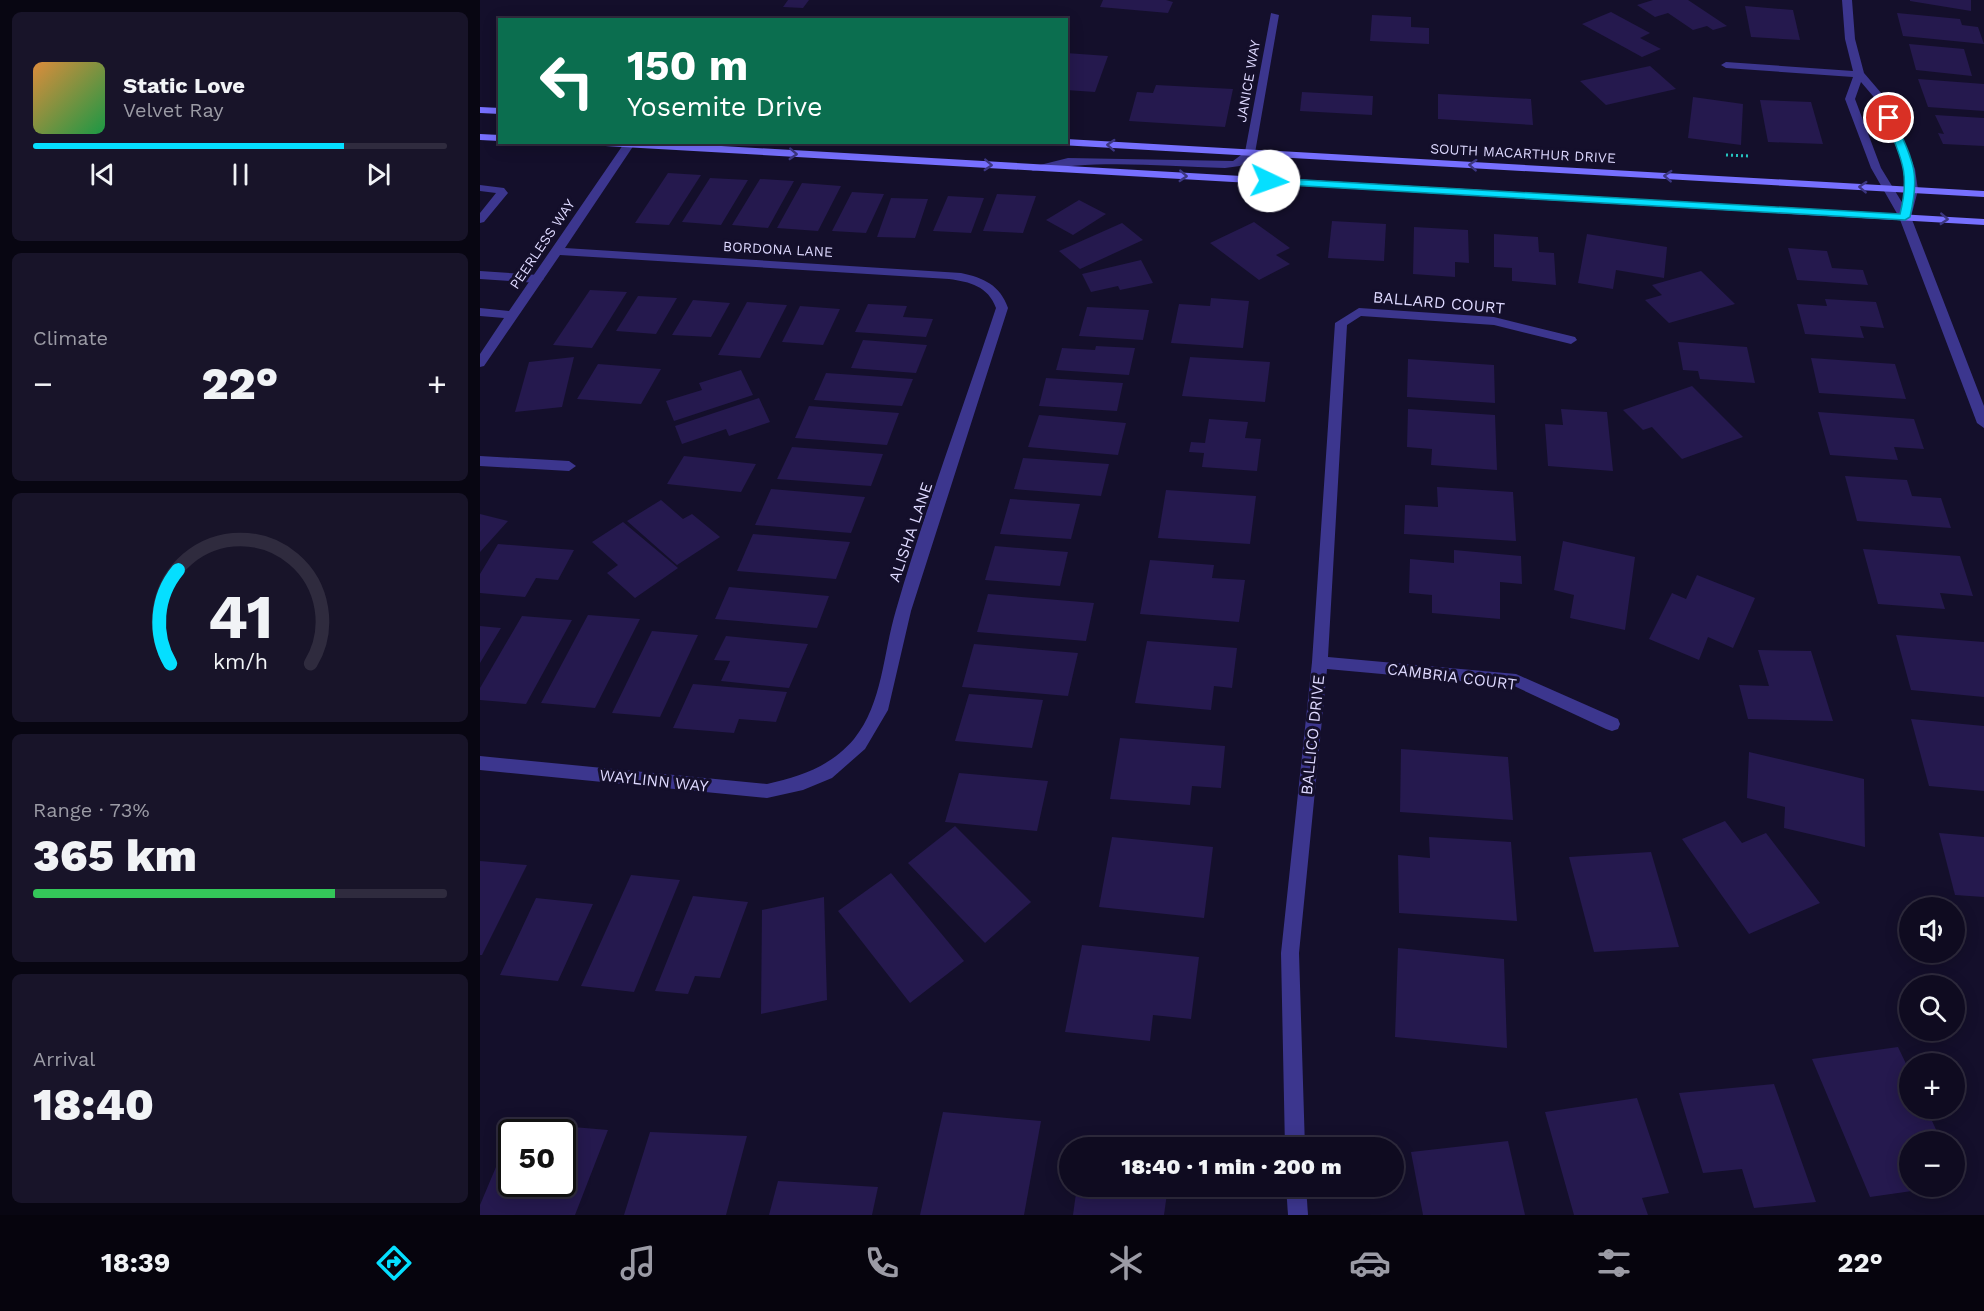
<!DOCTYPE html>
<html lang="en">
<head>
<meta charset="utf-8">
<style>
	body { margin:0; font-family:"Work Sans",sans-serif; background:#181429; color:#f1f3f6; height:100vh; display:flex; flex-direction:column; font-size:22px; white-space:nowrap }
	* { box-sizing:border-box; margin:0 }
	p { font-size:20px; color:#9b9ba5 }
	.icon { flex:none; width:33px; height:33px; fill:none; stroke:currentColor; stroke-width:2; stroke-linecap:round; stroke-linejoin:round }
	.map { position:relative; flex:1; overflow:hidden }
	.panel { display:flex; flex-direction:column; gap:12px; padding:12px; background:#080612; width:480px }
	.panel>* { flex:none }
	.guide { position:absolute; left:18px; top:18px; width:570px; height:126px; border-radius:0px; box-shadow:0 3px 15px #0003,0 0 0 2px #2f2b3e; background:#0b6e4f; color:#fff; overflow:hidden }
	.buttons { position:absolute; left:1419px; top:897px; display:grid; gap:12px }
	.buttons a { display:grid; place-items:center; width:66px; height:66px; border-radius:50%; background:#0f0b20; box-shadow:0 3px 15px #0003,0 0 0 2px #2f2b3e; font-size:30px }
	.speed { position:absolute; left:18px; top:1119px; display:flex; gap:12px; font-size:30px; font-weight:700; text-align:center }
	.speed>* { display:grid; place-content:center; width:78px; height:78px; border-radius:50%; background:#0f0b20; box-shadow:0 3px 15px #0003,0 0 0 2px #2f2b3e; line-height:1 }
	.speed .limit { border:3px solid #111; border-radius:9px; background:#fff; color:#111 }
	.pin { position:absolute; display:grid; place-items:center; width:51px; height:51px; color:#fff; margin:-26px; border:3px solid #fff; border-radius:50%; box-shadow:0 2px 6px #0007 }
	.me { position:absolute; width:66px; margin:-33px; rotate:93deg; stroke-linejoin:round; filter:drop-shadow(0 0 4px #0008) }
	.turn { display:flex; align-items:center; gap:21px; height:126px; padding:0 30px; font-size:27px }
	.turn .icon { width:78px; height:78px; stroke-width:2.5 }
	.turn b { display:block; font-size:42px; line-height:51px }
	.big { font-size:45px; font-weight:800; line-height:1.1 }
	.panel .widget { flex:1; display:flex; flex-direction:column; justify-content:center; gap:9px; min-width:0; padding:0 21px; border-radius:9px; background:#181429 }
	.panel .dial { align-items:center; gap:0 }
	.dial svg { height:156px; overflow:visible; fill:none; stroke:#2f2b3e; stroke-width:7; stroke-linecap:round; text-anchor:middle }
	.dial text { fill:#f1f3f6; stroke:none }
	.song { display:flex; align-items:center; gap:18px }
	.cover { width:72px; height:72px; border-radius:9px; background:linear-gradient(135deg,hsl(30 70% 55%),hsl(140 70% 35%)) }
	.played { height:6px; border-radius:3px; background:linear-gradient(90deg,#05dfff 75%,#2f2b3e 75%) }
	.keys { display:flex; justify-content:space-around; direction:ltr }
	.heat { display:flex; justify-content:space-between; align-items:center; font-size:33px; direction:ltr }
	.charge { height:9px; border-radius:4px; background:linear-gradient(90deg,#34c759 73%,#2f2b3e 0) }
	.trip { position:absolute; left:579px; top:1137px; width:345px; height:60px; border-radius:30px; background:#0f0b20; box-shadow:0 3px 15px #0003,0 0 0 2px #2f2b3e; font-weight:800; line-height:60px; text-align:center }
	.menu { display:flex; height:96px; justify-content:space-around; align-items:center; background:#06040d; color:#9b9ba5 }
	.menu .icon { width:42px; height:42px }
	.menu .selected { color:#05dfff }
	.menu b { font-size:27px; color:#f1f3f6 }
	main { display:flex; flex:1; min-height:0 }
	.map>svg:first-child { display:block }
	.building { fill:#25194e; fill-rule:evenodd }
	.lines { fill:none; stroke-linecap:round; stroke-linejoin:round }
	.path { stroke:#26c6c1; stroke-width:3; stroke-dasharray:2 3; stroke-linecap:butt }
	.service { fill:#3c368e; fill-rule:evenodd }
	.minor { fill:#3c368e; fill-rule:evenodd }
	.secondary { fill:#7770ff; fill-rule:evenodd }
	.oneway { stroke:#3c3680 }
	.route { fill:#05dfff; stroke:#0391a6; stroke-width:1.5 }
	.labels { text-anchor:middle; stroke-width:6; stroke-linejoin:round; paint-order:stroke }
	.far-street-label { font-size:14px; fill:#ded9ff; stroke:#140f2b }
	.street-label { font-size:16px; fill:#ded9ff; stroke:#140f2b }
</style>
</head>
<body>
<main>
<section class="panel">
<div class="widget">
<div class="song"><i class="cover"></i><div><b>Static Love</b><p>Velvet Ray</p></div></div>
<div class="played"></div>
<div class="keys"><svg class="icon" aria-label="previous" viewBox="0 0 24 24"><path d="M18 5L8 12l10 7zM5 5v14"/></svg><svg class="icon" aria-label="pause" viewBox="0 0 24 24"><path d="M8 5v14M16 5v14"/></svg><svg class="icon" aria-label="next" viewBox="0 0 24 24"><path d="M6 5l10 7-10 7zM19 5v14"/></svg></div>
</div>
<div class="widget"><p>Climate</p>
<div class="heat"><a>−</a><b class="big">22°</b><a>+</a></div>
</div>
<div class="widget dial"><svg viewBox="0 0 100 80">
<path d="M14 69A42 42 0 1 1 86 69"/>
<path d="M14 69A42 42 0 0 1 18 21" stroke="#05dfff"/>
<text x="50" y="56" font-size="32" font-weight="700">41</text>
<text x="50" y="72" font-size="11">km/h</text>
</svg></div>
<div class="widget"><p>Range · 73%</p><b class="big">365 km</b><div class="charge"></div></div>
<div class="widget"><p>Arrival</p><b class="big">18:40</b></div>
</section>
<div class="map">
<svg width="1504" height="1215" viewBox="0 0 1504 1215">
	<rect width="100%" height="100%" fill="#140f2b"/>
	<!-- building -->
	<g class="building">
		<polygon points="308,0 329,0 323,8 303,7"/>
		<polygon points="623,0 686,0 693,2 688,13 620,7"/>
		<polygon points="1173,0 1208,0 1247,26 1233,30 1227,26 1213,30 1188,13 1175,17 1157,5"/>
		<polygon points="1430,0 1491,0 1491,11 1430,1"/>
		<polygon points="1265,6 1313,10 1320,40 1271,37"/>
		<polygon points="1131,12 1170,33 1160,38 1181,49 1162,57 1102,24"/>
		<polygon points="1417,13 1480,19 1482,25 1498,27 1504,44 1423,36"/>
		<polygon points="892,15 931,17 931,27 949,28 949,44 890,41"/>
		<polygon points="1429,44 1484,49 1492,76 1436,70"/>
		<polygon points="586,53 628,56 615,92 586,90"/>
		<polygon points="1170,66 1196,89 1126,105 1100,81"/>
		<polygon points="1438,79 1504,84 1504,111 1448,107"/>
		<polygon points="676,85 753,89 745,127 649,121 657,92 673,93"/>
		<polygon points="822,92 893,96 892,115 820,111"/>
		<polygon points="958,94 1051,99 1053,125 958,119"/>
		<polygon points="1213,97 1263,104 1261,145 1208,138"/>
		<polygon points="1280,100 1331,102 1343,144 1288,142"/>
		<polygon points="1455,115 1504,118 1504,146 1463,144 1458,133 1464,134"/>
		<polygon points="188,173 221,175 189,225 155,223"/>
		<polygon points="230,178 268,180 241,225 202,222"/>
		<polygon points="280,179 314,181 288,228 252,225"/>
		<polygon points="322,183 361,186 338,231 297,228"/>
		<polygon points="372,192 404,194 386,233 352,231"/>
		<polygon points="517,194 556,196 543,233 503,231"/>
		<polygon points="468,196 504,198 491,233 453,231"/>
		<polygon points="411,198 448,199 435,238 397,237"/>
		<polygon points="599,200 626,214 593,235 566,220"/>
		<polygon points="852,221 906,224 904,261 848,258"/>
		<polygon points="774,222 810,248 796,255 810,264 779,280 730,243"/>
		<polygon points="642,223 663,240 600,269 579,251"/>
		<polygon points="934,227 988,230 989,263 975,262 975,277 933,274"/>
		<polygon points="1014,234 1058,237 1059,252 1074,253 1076,285 1032,281 1032,268 1014,267"/>
		<polygon points="1107,234 1187,247 1184,278 1136,270 1133,289 1098,283"/>
		<polygon points="1308,248 1347,251 1352,268 1383,270 1388,285 1317,280"/>
		<polygon points="661,260 673,283 640,290 638,286 611,292 602,274"/>
		<polygon points="1221,271 1255,304 1189,323 1165,300 1182,295 1172,285"/>
		<polygon points="110,290 147,292 112,348 73,345"/>
		<polygon points="158,296 197,298 176,334 136,331"/>
		<polygon points="731,298 769,301 763,348 691,343 699,304 730,306"/>
		<polygon points="1345,299 1396,302 1404,328 1380,326 1384,338 1325,334 1317,304 1347,306"/>
		<polygon points="213,300 250,303 231,337 192,335"/>
		<polygon points="267,302 307,305 280,358 238,355"/>
		<polygon points="388,304 427,306 423,317 453,319 446,337 375,332"/>
		<polygon points="320,306 360,309 343,345 302,342"/>
		<polygon points="607,307 669,310 663,340 599,336"/>
		<polygon points="383,340 447,345 436,373 371,368"/>
		<polygon points="1198,342 1267,347 1275,383 1220,379 1218,371 1203,370"/>
		<polygon points="616,346 655,348 649,375 576,370 582,348 615,350"/>
		<polygon points="94,357 82,407 35,412 49,362"/>
		<polygon points="710,357 790,362 785,402 702,396"/>
		<polygon points="1331,358 1415,364 1426,399 1339,393"/>
		<polygon points="928,359 1014,365 1015,403 927,397"/>
		<polygon points="118,364 181,369 161,404 97,399"/>
		<polygon points="261,370 273,395 194,421 186,401 222,390 219,383"/>
		<polygon points="346,373 433,379 422,406 334,400"/>
		<polygon points="566,378 643,383 637,411 559,406"/>
		<polygon points="1212,386 1263,437 1202,459 1172,427 1163,430 1143,410"/>
		<polygon points="279,398 290,422 249,436 246,429 202,444 195,426"/>
		<polygon points="329,406 419,413 407,445 315,438"/>
		<polygon points="928,409 1015,415 1017,470 951,465 952,449 927,447"/>
		<polygon points="1081,409 1127,412 1133,471 1068,466 1065,424 1083,425"/>
		<polygon points="1338,412 1434,419 1444,449 1414,447 1418,460 1350,455"/>
		<polygon points="559,415 646,423 638,455 548,447"/>
		<polygon points="729,419 768,422 765,438 781,439 777,471 722,467 724,453 709,452 711,442 725,443"/>
		<polygon points="312,447 403,454 391,486 297,479"/>
		<polygon points="204,456 276,464 261,492 187,484"/>
		<polygon points="543,458 629,464 621,496 534,489"/>
		<polygon points="1365,476 1427,480 1432,496 1461,498 1471,528 1377,521"/>
		<polygon points="957,487 1033,492 1036,541 924,534 925,505 958,507"/>
		<polygon points="291,489 385,497 371,533 275,525"/>
		<polygon points="686,490 776,496 770,544 678,538"/>
		<polygon points="530,499 600,504 591,539 520,534"/>
		<polygon points="181,500 203,519 212,514 240,537 197,565 147,521"/>
		<polygon points="0,514 28,521 0,552"/>
		<polygon points="143,522 198,568 155,598 127,573 138,565 112,542"/>
		<polygon points="273,534 370,542 356,579 257,571"/>
		<polygon points="1083,541 1155,557 1145,630 1090,618 1094,595 1074,590"/>
		<polygon points="18,544 94,550 78,580 56,578 45,597 0,593 0,574"/>
		<polygon points="515,546 588,552 580,586 505,580"/>
		<polygon points="1383,549 1480,556 1493,596 1460,593 1465,609 1398,604"/>
		<polygon points="974,550 1041,556 1042,584 1020,582 1020,619 952,613 952,595 929,593 930,559 974,563"/>
		<polygon points="670,560 734,565 732,578 765,580 759,622 660,614"/>
		<polygon points="1217,575 1275,598 1253,648 1228,637 1219,660 1169,639 1192,593 1206,599"/>
		<polygon points="249,587 349,596 337,628 235,619"/>
		<polygon points="508,594 614,603 606,641 497,632"/>
		<polygon points="108,615 160,619 115,708 61,703"/>
		<polygon points="42,616 92,620 46,704 0,700 0,688"/>
		<polygon points="0,626 21,628 0,663"/>
		<polygon points="172,631 218,635 180,717 132,713"/>
		<polygon points="1416,635 1504,642 1504,697 1431,690"/>
		<polygon points="246,636 328,644 309,688 241,681 250,661 234,660"/>
		<polygon points="667,641 757,648 752,688 734,686 731,710 655,703"/>
		<polygon points="494,644 598,653 588,696 482,687"/>
		<polygon points="1278,650 1331,651 1353,721 1268,719 1259,685 1289,686"/>
		<polygon points="213,684 307,692 296,722 259,719 254,733 193,728"/>
		<polygon points="489,694 563,700 552,748 475,741"/>
		<polygon points="1431,719 1504,726 1504,791 1449,786"/>
		<polygon points="640,738 745,746 741,788 712,786 710,805 630,799"/>
		<polygon points="921,749 1028,757 1033,820 920,812"/>
		<polygon points="1269,752 1384,779 1385,847 1304,828 1305,807 1267,798"/>
		<polygon points="479,773 568,781 557,831 465,822"/>
		<polygon points="1245,821 1262,843 1286,833 1340,903 1269,934 1202,839"/>
		<polygon points="475,826 551,902 505,943 428,863"/>
		<polygon points="1459,833 1504,837 1504,897 1475,895"/>
		<polygon points="632,837 733,847 724,918 619,907"/>
		<polygon points="949,837 1031,842 1037,921 919,913 918,855 950,858"/>
		<polygon points="1171,852 1199,947 1114,952 1089,857"/>
		<polygon points="0,861 47,865 2,955 0,955"/>
		<polygon points="411,873 484,961 430,1003 358,911"/>
		<polygon points="151,875 200,880 154,992 101,986"/>
		<polygon points="213,896 268,902 240,978 215,976 208,994 175,991"/>
		<polygon points="344,897 347,1000 281,1014 282,910"/>
		<polygon points="56,898 113,904 78,981 20,975"/>
		<polygon points="602,945 719,957 711,1019 673,1015 670,1041 585,1032"/>
		<polygon points="918,948 1024,959 1027,1048 915,1037"/>
		<polygon points="1418,1047 1430,1072 1430,1108 1446,1108 1459,1136 1440,1138 1441,1142 1430,1142 1430,1186 1453,1188 1390,1197 1332,1059"/>
		<polygon points="1294,1084 1336,1202 1274,1208 1262,1169 1223,1173 1199,1093"/>
		<polygon points="1157,1098 1189,1193 1162,1198 1168,1215 1094,1215 1065,1112"/>
		<polygon points="463,1112 561,1121 544,1215 440,1215"/>
		<path d="M35,1122L128,1130L95,1215H0V1205ZM32,1132H82V1184H32Z"/>
		<polygon points="170,1132 267,1136 246,1215 144,1215"/>
		<polygon points="1028,1141 1045,1215 943,1215 931,1152"/>
		<polygon points="298,1181 398,1187 392,1215 289,1215"/>
		<polygon points="597,1186 688,1186 684,1215 593,1215"/>
	</g>
	<g class="lines">
		<!-- path -->
		<polyline class="path" points="1246,155 1269,156"/>
		<!-- service -->
		<g class="service">
			<polygon points="0,185 24,188 28,193 4,222 0,223 0,213 16,193 0,191"/>
			<polygon points="0,271 58,275 64,279 58,283 0,279"/>
		</g>
		<!-- minor -->
		<g class="minor">
			<path d="M1362,0H1372L1375,39L1384,73L1408,101L1435,169L1438,190L1431,217L1504,406V428L1497,423L1419,217L1391,168L1365,99L1373,77L1246,68L1241,65L1246,62L1373,71L1365,39ZM1381,82L1398,102L1425,169L1426,190L1423,204L1401,168L1375,99Z"/>
			<path d="M791,13L799,15L775,153L760,166L745,168C681,166 616,159 553,171L548,168L588,158L753,161L765,152Z"/>
			<path d="M145,142H156L85,248L481,273C504,278 520,285 528,308L431,611L408,710L385,749L352,778L323,790L287,798L0,770V756L287,784C321,776 350,767 374,739C403,703 403,653 416,610C445,509 483,409 516,308C508,286 490,282 469,279L80,255L4,366L0,367V354L24,318L0,316V308L29,311Z"/>
			<polygon points="879,308 1014,317 1095,337 1097,340 1091,344 1014,325 881,316 867,325 848,657 1036,674 1138,719 1140,724 1138,729 1132,731 1126,729 1034,686 847,669 819,953 825,1148 805,1148 801,953 832,662 855,323"/>
			<polygon points="0,456 89,461 96,466 89,471 0,466"/>
			<polygon points="806,1186 826,1186 828,1215 808,1215"/>
		</g>
		<!-- secondary -->
		<g class="secondary">
			<polygon points="0,107 20,108 20,114 0,113"/>
			<polygon points="0,134 20,135 20,141 0,140"/>
			<polygon points="586,139 1504,191 1504,197 580,145 575,142 586,142"/>
			<polygon points="103,142 173,142 1504,219 1504,225 108,145"/>
		</g>
	</g>
	<!-- one-way arrows -->
	<defs><path id="oneway-chevron" d="M-2-3.5L2.5 0L-2 3.5" fill="none" stroke-width="1.6" stroke-linecap="round" stroke-linejoin="round" transform="scale(1.5)"/></defs>
	<g class="oneway">
		<use href="#oneway-chevron" transform="translate(631 145) rotate(-177)"/>
		<use href="#oneway-chevron" transform="translate(313 154) rotate(3)"/>
		<use href="#oneway-chevron" transform="translate(508 165) rotate(3)"/>
		<use href="#oneway-chevron" transform="translate(993 165) rotate(-177)"/>
		<use href="#oneway-chevron" transform="translate(703 176) rotate(3)"/>
		<use href="#oneway-chevron" transform="translate(1188 176) rotate(-177)"/>
		<use href="#oneway-chevron" transform="translate(1383 187) rotate(-177)"/>
		<use href="#oneway-chevron" transform="translate(1464 219) rotate(3)"/>
	</g>
	<!-- route -->
	<path class="route" d="M1409,115L1414,118C1432,161 1441,170 1430,217L1425,220L789,184L784,181L789,178L1420,214C1431,171 1420,157 1405,118Z"/>
	<g class="labels">
		<!-- far-street labels -->
		<g class="far-street-label">
			<text transform="translate(768 81) rotate(-80)" y="5">JANICE WAY</text>
			<text transform="translate(1043 153) rotate(3)" y="5">SOUTH MACARTHUR DRIVE</text>
			<text transform="translate(62 244) rotate(-56)" y="5">PEERLESS WAY</text>
			<text transform="translate(298 249) rotate(3)" y="5">BORDONA LANE</text>
		</g>
		<!-- street labels -->
		<g class="street-label">
			<text transform="translate(959 302) rotate(5)" y="6">BALLARD COURT</text>
			<text transform="translate(430 532) rotate(-71)" y="6">ALISHA LANE</text>
			<text transform="translate(972 676) rotate(7)" y="6">CAMBRIA COURT</text>
			<text transform="translate(832 735) rotate(-84)" y="6">BALLICO DRIVE</text>
			<text transform="translate(174 780) rotate(6)" y="6">WAYLINN WAY</text>
		</g>
	</g>
</svg>
<div class="buttons">
<a><svg class="icon" aria-label="sound" viewBox="0 0 24 24"><path d="M4 9h4l5-4v14l-5-4H4zM17 9q2 3 0 6"/></svg></a>
<a><svg class="icon" aria-label="search" viewBox="0 0 24 24"><circle cx="10" cy="10" r="6"/><path d="M15 15l6 6"/></svg></a>
<a>+</a>
<a>−</a>
</div>
<div class="speed"><div class="limit">50</div></div>
<div class="pin" style="left:1409px;top:118px;background:#d93025"><svg class="icon" aria-label="arrive" viewBox="0 0 24 24"><path d="M6 21V4h12l-3 4 3 4H6"/></svg></div>
<svg class="me" style="left:789px;top:181px" viewBox="-20 -20 40 40"><circle r="19" fill="#fff"/><path d="M0-13L10 11 0 6-10 11z" fill="#05dfff"/></svg>
<div class="trip">18:40 · 1 min · 200 m</div>
<div class="guide">
<div class="turn"><svg class="icon" aria-label="left" viewBox="0 0 24 24"><path d="M17 20v-9H6M10 6l-5 5 5 5"/></svg><div><b>150 m</b>Yosemite Drive</div></div>
</div>
</div>
</main>
<nav class="menu">
<b>18:39</b>
<svg class="icon selected" aria-label="directions" viewBox="0 0 24 24"><path d="M12 3l9 9-9 9-9-9zM9 14v-3h6M13 9l2 2-2 2"/></svg>
<svg class="icon" aria-label="music" viewBox="0 0 24 24"><path d="M9 18V5l10-2v13"/><circle cx="6" cy="18" r="3"/><circle cx="16" cy="16" r="3"/></svg>
<svg class="icon" aria-label="phone" viewBox="0 0 24 24"><path d="M5 4h4l2 5-3 2q2 4 5 5l2-3 5 2v4C11 20 4 13 5 4z"/></svg>
<svg class="icon" aria-label="climate" viewBox="0 0 24 24"><path d="M12 3v18M4 7l16 10M4 17L20 7"/></svg>
<svg class="icon" aria-label="car" viewBox="0 0 24 24"><path d="M5 17H2v-5l4-1 3-4h7l3 4 3 1v5h-3M9 17h6M6 11h13"/><circle cx="7" cy="17" r="2"/><circle cx="17" cy="17" r="2"/></svg>
<svg class="icon" aria-label="filters" viewBox="0 0 24 24"><path d="M4 7h16M4 17h16"/><circle cx="9" cy="7" r="2"/><circle cx="15" cy="17" r="2"/></svg>
<b>22°</b>
</nav>
</body>
</html>
